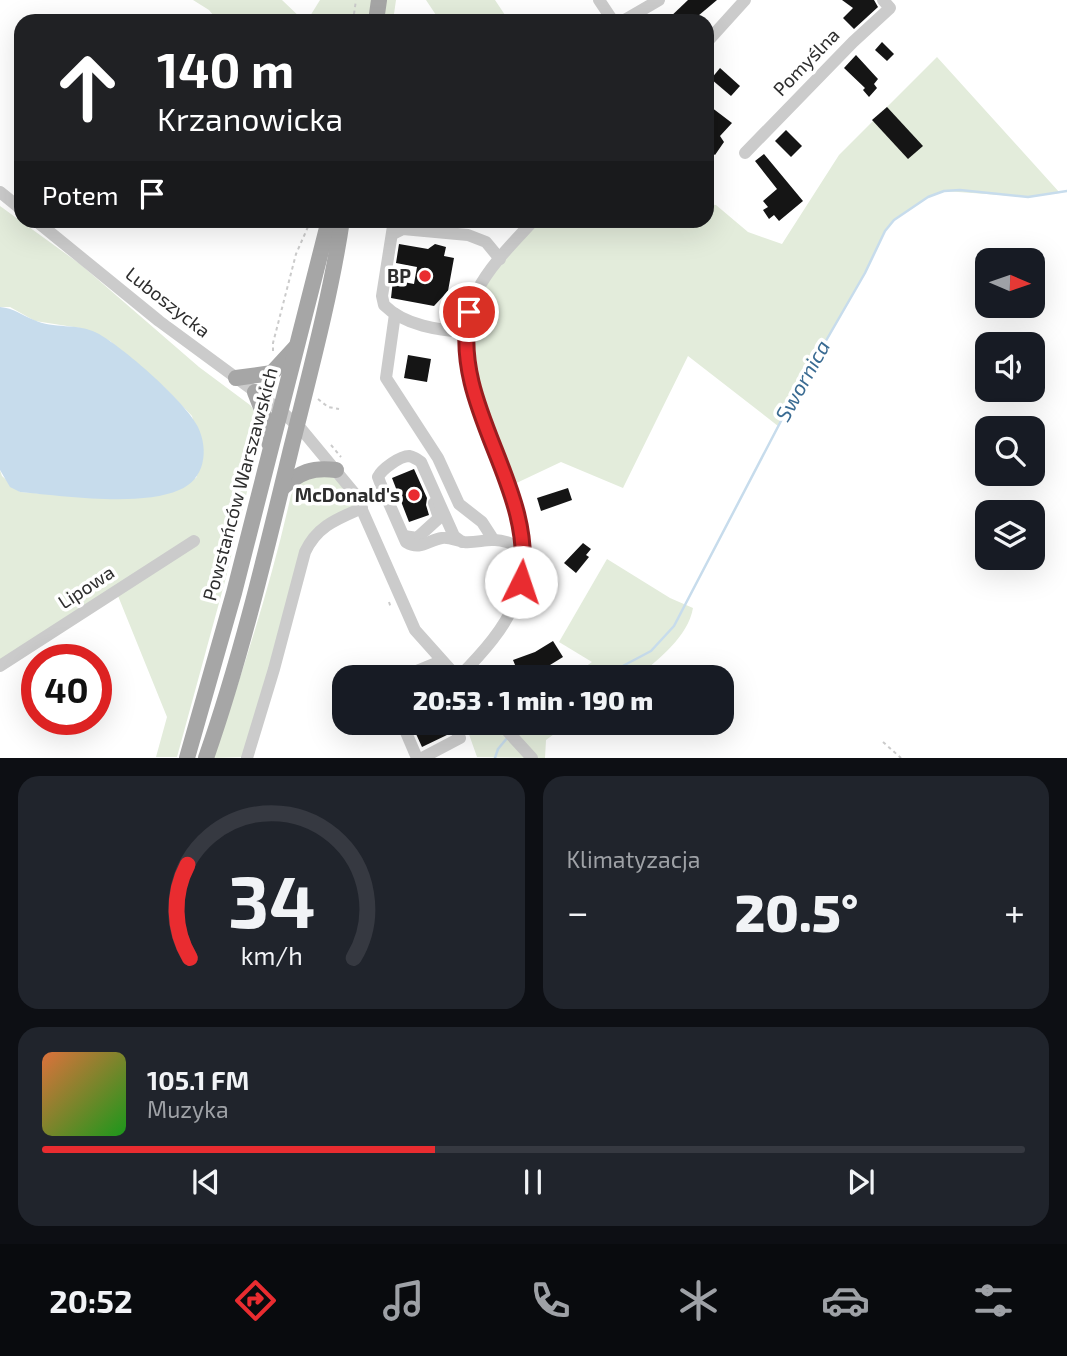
<!DOCTYPE html>
<html lang="pl">
<head>
<meta charset="utf-8">
<style>
	body { margin:0; font-family:"Exo 2",sans-serif; background:#20242c; color:#f1f3f6; height:100vh; display:flex; flex-direction:column; font-size:26px; white-space:nowrap }
	* { box-sizing:border-box; margin:0 }
	p { font-size:23px; color:#9ea1a6 }
	.icon { flex:none; width:38px; height:38px; fill:none; stroke:currentColor; stroke-width:2; stroke-linecap:round; stroke-linejoin:round }
	.map { position:relative; height:758px; overflow:hidden }
	.side { display:flex; flex-direction:column; gap:18px; padding:18px; background:#0d0f14; flex:1 }
	.side>* { flex:none }
	.banner { position:absolute; left:14px; top:14px; width:700px; height:214px; border-radius:21px; box-shadow:0 7px 28px #0002; background:#202124; color:#fff; overflow:hidden }
	.needle { width:46px; rotate:92deg }
	.tools { position:absolute; left:975px; top:248px; display:grid; gap:14px }
	.tools a { display:grid; place-items:center; width:70px; height:70px; border-radius:14px; background:#171b24; box-shadow:0 7px 28px #0002; font-size:35px }
	.speed { position:absolute; left:21px; top:644px; display:flex; gap:14px; font-size:35px; font-weight:700; text-align:center }
	.speed>* { display:grid; place-content:center; width:91px; height:91px; border-radius:50%; background:#171b24; box-shadow:0 7px 28px #0002; line-height:1 }
	.speed .limit { border:10px solid #d22; background:#fff; color:#111 }
	.pin { position:absolute; display:grid; place-items:center; width:60px; height:60px; color:#fff; margin:-30px; border:4px solid #fff; border-radius:50%; box-shadow:0 2px 7px #0007 }
	.me { position:absolute; width:77px; margin:-38px; rotate:4deg; stroke-linejoin:round; filter:drop-shadow(0 0 5px #0008) }
	.turn { display:flex; align-items:center; gap:24px; height:147px; padding:0 28px; font-size:32px }
	.turn .icon { width:91px; height:91px; stroke-width:2.5 }
	.turn b { display:block; font-size:49px; line-height:60px }
	.then { display:flex; align-items:center; height:66px; padding:0 28px; background:#0003; gap:14px; font-size:26px }
	.big { font-size:52px; font-weight:800; line-height:1.1 }
	.side .widget { flex:1; display:flex; flex-direction:column; justify-content:center; gap:10px; min-width:0; padding:0 24px; border-radius:21px; background:#20242c }
	.side .dial { align-items:center; gap:0 }
	.dial svg { height:182px; overflow:visible; fill:none; stroke:#363941; stroke-width:7; stroke-linecap:round; text-anchor:middle }
	.dial text { fill:#f1f3f6; stroke:none }
	.song { display:flex; align-items:center; gap:21px }
	.cover { width:84px; height:84px; border-radius:10px; background:linear-gradient(135deg,hsl(20 70% 55%),hsl(120 70% 35%)) }
	.played { height:7px; border-radius:4px; background:linear-gradient(90deg,#e92c30 40%,#363941 40%) }
	.keys { display:flex; justify-content:space-around; direction:ltr }
	.heat { display:flex; justify-content:space-between; align-items:center; font-size:38px; direction:ltr }
	.side .tiles { flex:1; display:grid; gap:18px; grid-template-columns:1fr 1fr }
	.widget:last-child { grid-column:span 2 }
	.trip { position:absolute; left:332px; top:665px; width:402px; height:70px; border-radius:21px; background:#171b24; box-shadow:0 7px 28px #0002; font-weight:800; line-height:70px; text-align:center }
	.menu { display:flex; height:112px; justify-content:space-around; align-items:center; background:#090b0e; color:#9ea1a6 }
	.menu .icon { width:49px; height:49px }
	.menu .on { color:#e92c30 }
	.menu b { font-size:32px; color:#f1f3f6 }
	.map>svg:first-child { display:block }
	.green { fill:#e3ecdb }
	.water { fill:#c7dcec }
	.lines { fill:none; stroke-linecap:round; stroke-linejoin:round }
	.stream { stroke:#c7dcec; stroke-width:2.5 }
	.building { fill:#151515 }
	.path { stroke:#cbcbcb; stroke-width:2; stroke-dasharray:3.5 3.5; stroke-linecap:butt }
	.minor { stroke:#cbcbcb; stroke-width:12 }
	.major { stroke:#a6a6a6; stroke-width:16 }
	.route-casing { stroke:#971d1f; stroke-width:18 }
	.route { stroke:#e92c30; stroke-width:12 }
	.poi-dot { fill:#e92c30; stroke:#fff; stroke-width:2.5 }
	.labels { text-anchor:middle; stroke-width:7; stroke-linejoin:round; paint-order:stroke }
	.street-label { font-size:19px; fill:#2e2e2e; stroke:#fff }
	.poi-label { font-size:19px; font-weight:bold; fill:#2e2e2e; stroke:#fff; text-anchor:end }
	.water-label { font-size:21px; font-style:italic; fill:#3a6b92; stroke:#fff }
</style>
</head>
<body>
<div class="map">
<svg width="1067" height="758" viewBox="0 0 1067 758">
	<rect width="100%" height="100%" fill="#fff"/>
	<!-- green -->
	<g class="green">
		<polygon points="193,0 282,0 304,21 218,21 209,10"/>
		<polygon points="320,0 396,0 393,21 307,21"/>
		<polygon points="426,0 495,0 509,21 440,21"/>
		<polygon points="937,57 1060,193 1027,197 944,191 927,197 894,220 885,231 865,273 778,426 688,356 623,488 561,462 508,487 471,383 473,301 534,221 707,220 707,204 716,205 748,232 782,244 839,155"/>
		<polygon points="0,206 80,264 199,367 250,405 260,418 262,431 225,581 177,757 156,757 167,717 116,591 0,666 0,470 2,476 20,492 61,495 130,498 196,478 203,459 192,416 166,389 110,341 80,328 35,321 10,307 0,307"/>
		<path d="M332,476L344,487L355,506L316,533L247,757L213,758C243,671 271,584 291,495C303,474 310,477 332,476Z"/>
		<path d="M607,559L670,598L693,608C688,637 659,658 638,677H571L592,662L559,642Z"/>
		<polygon points="465,723 569,723 546,740 545,758 477,757"/>
	</g>
	<!-- water -->
	<path class="water" d="M0,307C14,308 21,315 34,320C53,329 78,323 97,333C122,346 186,402 198,427C209,450 205,480 179,490C141,507 63,496 20,492L10,487L0,470Z"/>
	<g class="lines">
		<!-- stream -->
		<g class="stream">
			<polyline points="602,677 651,651 674,626 793,398 865,273 885,231 894,220 928,197 944,191 960,190 1028,197 1067,191"/>
			<polyline points="512,732 521,723"/>
			<polyline points="495,758 498,749 508,737"/>
		</g>
	</g>
	<!-- building -->
	<g class="building">
		<polygon points="688,0 717,0 692,21 666,21"/>
		<polygon points="842,0 874,0 878,7 854,29 843,18 853,8"/>
		<polygon points="882,42 894,54 887,61 875,50"/>
		<polygon points="856,55 878,79 874,84 877,88 869,97 863,90 865,88 844,68"/>
		<polygon points="720,68 740,86 731,96 711,79"/>
		<polygon points="707,104 732,123 720,136 724,142 715,155 712,153 707,160 707,134 711,128 707,124"/>
		<polygon points="887,107 923,146 908,159 872,120"/>
		<polygon points="786,130 802,146 791,157 775,141"/>
		<polygon points="764,154 803,201 779,221 774,215 769,219 763,210 768,207 763,201 777,189 755,161"/>
		<polygon points="399,244 428,249 435,244 446,247 444,256 454,258 448,291 434,306 391,298 393,280 414,284 417,267 396,263"/>
		<polygon points="408,355 431,359 427,382 404,378"/>
		<polygon points="414,469 427,498 426,505 429,515 409,522 392,478"/>
		<polygon points="568,488 572,500 541,511 537,498"/>
		<polygon points="583,543 591,549 586,555 589,557 576,573 564,563"/>
		<polygon points="553,641 563,657 537,673 539,677 520,677 513,660 535,652"/>
		<polygon points="411,723 444,723 449,734 422,747"/>
	</g>
	<g class="lines">
		<!-- path -->
		<g class="path">
			<polyline points="353,21 356,0"/>
			<polyline points="273,351 273,343 296,254 311,220"/>
			<polyline points="318,399 328,407 339,409"/>
			<polyline points="331,445 341,457"/>
			<polyline points="389,602 391,608"/>
			<polyline points="883,742 901,758"/>
		</g>
		<!-- minor -->
		<g class="minor">
			<polyline points="599,0 613,21"/>
			<polyline points="623,21 659,0"/>
			<polyline points="707,42 745,0"/>
			<polyline points="745,153 853,42 890,8 883,0"/>
			<polyline points="0,192 21,209"/>
			<polyline points="35,220 159,321 280,410 302,430 355,494 415,630 457,677"/>
			<path d="M394,220L382,296L384,305C405,326 439,330 466,332"/>
			<polyline points="393,234 403,229 468,235 486,242 500,259"/>
			<polyline points="395,314 386,378 438,458 459,504 482,522 493,539"/>
			<polyline points="404,536 417,538 439,518 434,503"/>
			<path d="M462,542L454,536L421,462C417,459 414,457 409,456C400,456 382,469 378,477L381,485L406,542C421,551 428,540 442,538C450,537 457,541 464,542C474,543 483,540 492,540C504,539 514,545 524,550"/>
			<polyline points="0,666 194,541"/>
			<polyline points="402,677 441,661"/>
			<path d="M459,677C510,625 538,586 516,510C493,446 443,359 477,291C491,264 514,242 534,220"/>
			<polyline points="402,723 417,758"/>
			<polyline points="500,723 532,758"/>
			<path d="M247,758L274,669L305,552C317,526 337,519 362,508"/>
			<polyline points="422,758 460,738 453,723"/>
		</g>
		<!-- major -->
		<g class="major">
			<polyline points="376,21 379,0"/>
			<polyline points="236,378 272,373 295,348"/>
			<polyline points="255,392 264,415 269,443"/>
			<path d="M282,488C300,472 312,467 336,470"/>
			<polyline points="187,758 234,593 329,220"/>
			<path d="M206,758C241,658 266,552 291,449C309,376 331,295 342,220"/>
		</g>
	</g>
	<g class="lines">
		<!-- route casing -->
		<g class="route-casing">
			<path id="route" d="M469,312C450,408 537,487 521,582"/>
		</g>
		<!-- route -->
		<use href="#route" class="route"/>
	</g>
	<!-- markers -->
	<g class="poi-dot">
		<circle cx="425" cy="276" r="7"/>
		<circle cx="414" cy="495" r="7"/>
	</g>
	<g class="labels">
		<!-- street labels -->
		<g class="street-label">
			<text transform="translate(806 62) rotate(-46)" y="7">Pomyślna</text>
			<text transform="translate(168 302) rotate(38)" y="7">Luboszycka</text>
			<text transform="translate(240 484) rotate(-75)" y="7">Powstańców Warszawskich</text>
			<text transform="translate(86 587) rotate(-33)" y="7">Lipowa</text>
		</g>
		<!-- poi labels -->
		<g class="poi-label">
			<text x="411" y="283">BP</text>
			<text x="400" y="502">McDonald's</text>
		</g>
		<!-- water labels -->
		<g class="water-label">
			<text transform="translate(803 381) rotate(-61)" y="7">Swornica</text>
		</g>
	</g>
</svg>
<div class="tools">
<a><svg class="needle" viewBox="-14 -14 28 28"><path d="M0-13l5 13h-10z" fill="#e53935"/><path d="M0 13l5-13h-10z" fill="#9ea1a6"/></svg></a>
<a><svg class="icon" aria-label="sound" viewBox="0 0 24 24"><path d="M4 9h4l5-4v14l-5-4H4zM17 9q2 3 0 6"/></svg></a>
<a><svg class="icon" aria-label="search" viewBox="0 0 24 24"><circle cx="10" cy="10" r="6"/><path d="M15 15l6 6"/></svg></a>
<a><svg class="icon" aria-label="layers" viewBox="0 0 24 24"><path d="M12 4l9 5-9 5-9-5zM3 14l9 5 9-5"/></svg></a>
</div>
<div class="speed"><div class="limit">40</div></div>
<div class="pin" style="left:469px;top:312px;background:#d93025"><svg class="icon" aria-label="arrive" viewBox="0 0 24 24"><path d="M6 21V4h12l-3 4 3 4H6"/></svg></div>
<svg class="me" style="left:521px;top:582px" viewBox="-20 -20 40 40"><circle r="19" fill="#fff"/><path d="M0-13L10 11 0 6-10 11z" fill="#e92c30"/></svg>
<div class="trip">20:53 · 1 min · 190 m</div>
<div class="banner">
<div class="turn"><svg class="icon" aria-label="ahead" viewBox="0 0 24 24"><path d="M12 20V5M6 11l6-6 6 6"/></svg><div><b>140 m</b>Krzanowicka</div></div>
<div class="then">Potem<svg class="icon" aria-label="arrive" viewBox="0 0 24 24"><path d="M6 21V4h12l-3 4 3 4H6"/></svg></div>
</div>
</div>
<section class="side">
<div class="tiles">
<div class="widget dial"><svg viewBox="0 0 100 80">
<path d="M14 69A42 42 0 1 1 86 69"/>
<path d="M14 69A42 42 0 0 1 13 28" stroke="#e92c30"/>
<text x="50" y="56" font-size="32" font-weight="700">34</text>
<text x="50" y="72" font-size="11">km/h</text>
</svg></div>
<div class="widget"><p>Klimatyzacja</p>
<div class="heat"><a>−</a><b class="big">20.5°</b><a>+</a></div>
</div>
<div class="widget">
<div class="song"><i class="cover"></i><div><b>105.1 FM</b><p>Muzyka</p></div></div>
<div class="played"></div>
<div class="keys"><svg class="icon" aria-label="previous" viewBox="0 0 24 24"><path d="M18 5L8 12l10 7zM5 5v14"/></svg><svg class="icon" aria-label="pause" viewBox="0 0 24 24"><path d="M8 5v14M16 5v14"/></svg><svg class="icon" aria-label="next" viewBox="0 0 24 24"><path d="M6 5l10 7-10 7zM19 5v14"/></svg></div>
</div>
</div>
</section>
<nav class="menu">
<b>20:52</b>
<svg class="icon on" aria-label="directions" viewBox="0 0 24 24"><path d="M12 3l9 9-9 9-9-9zM9 14v-3h6M13 9l2 2-2 2"/></svg>
<svg class="icon" aria-label="music" viewBox="0 0 24 24"><path d="M9 18V5l10-2v13"/><circle cx="6" cy="18" r="3"/><circle cx="16" cy="16" r="3"/></svg>
<svg class="icon" aria-label="phone" viewBox="0 0 24 24"><path d="M5 4h4l2 5-3 2q2 4 5 5l2-3 5 2v4C11 20 4 13 5 4z"/></svg>
<svg class="icon" aria-label="climate" viewBox="0 0 24 24"><path d="M12 3v18M4 7l16 10M4 17L20 7"/></svg>
<svg class="icon" aria-label="car" viewBox="0 0 24 24"><path d="M5 17H2v-5l4-1 3-4h7l3 4 3 1v5h-3M9 17h6M6 11h13"/><circle cx="7" cy="17" r="2"/><circle cx="17" cy="17" r="2"/></svg>
<svg class="icon" aria-label="filters" viewBox="0 0 24 24"><path d="M4 7h16M4 17h16"/><circle cx="9" cy="7" r="2"/><circle cx="15" cy="17" r="2"/></svg>
</nav>
</body>
</html>
